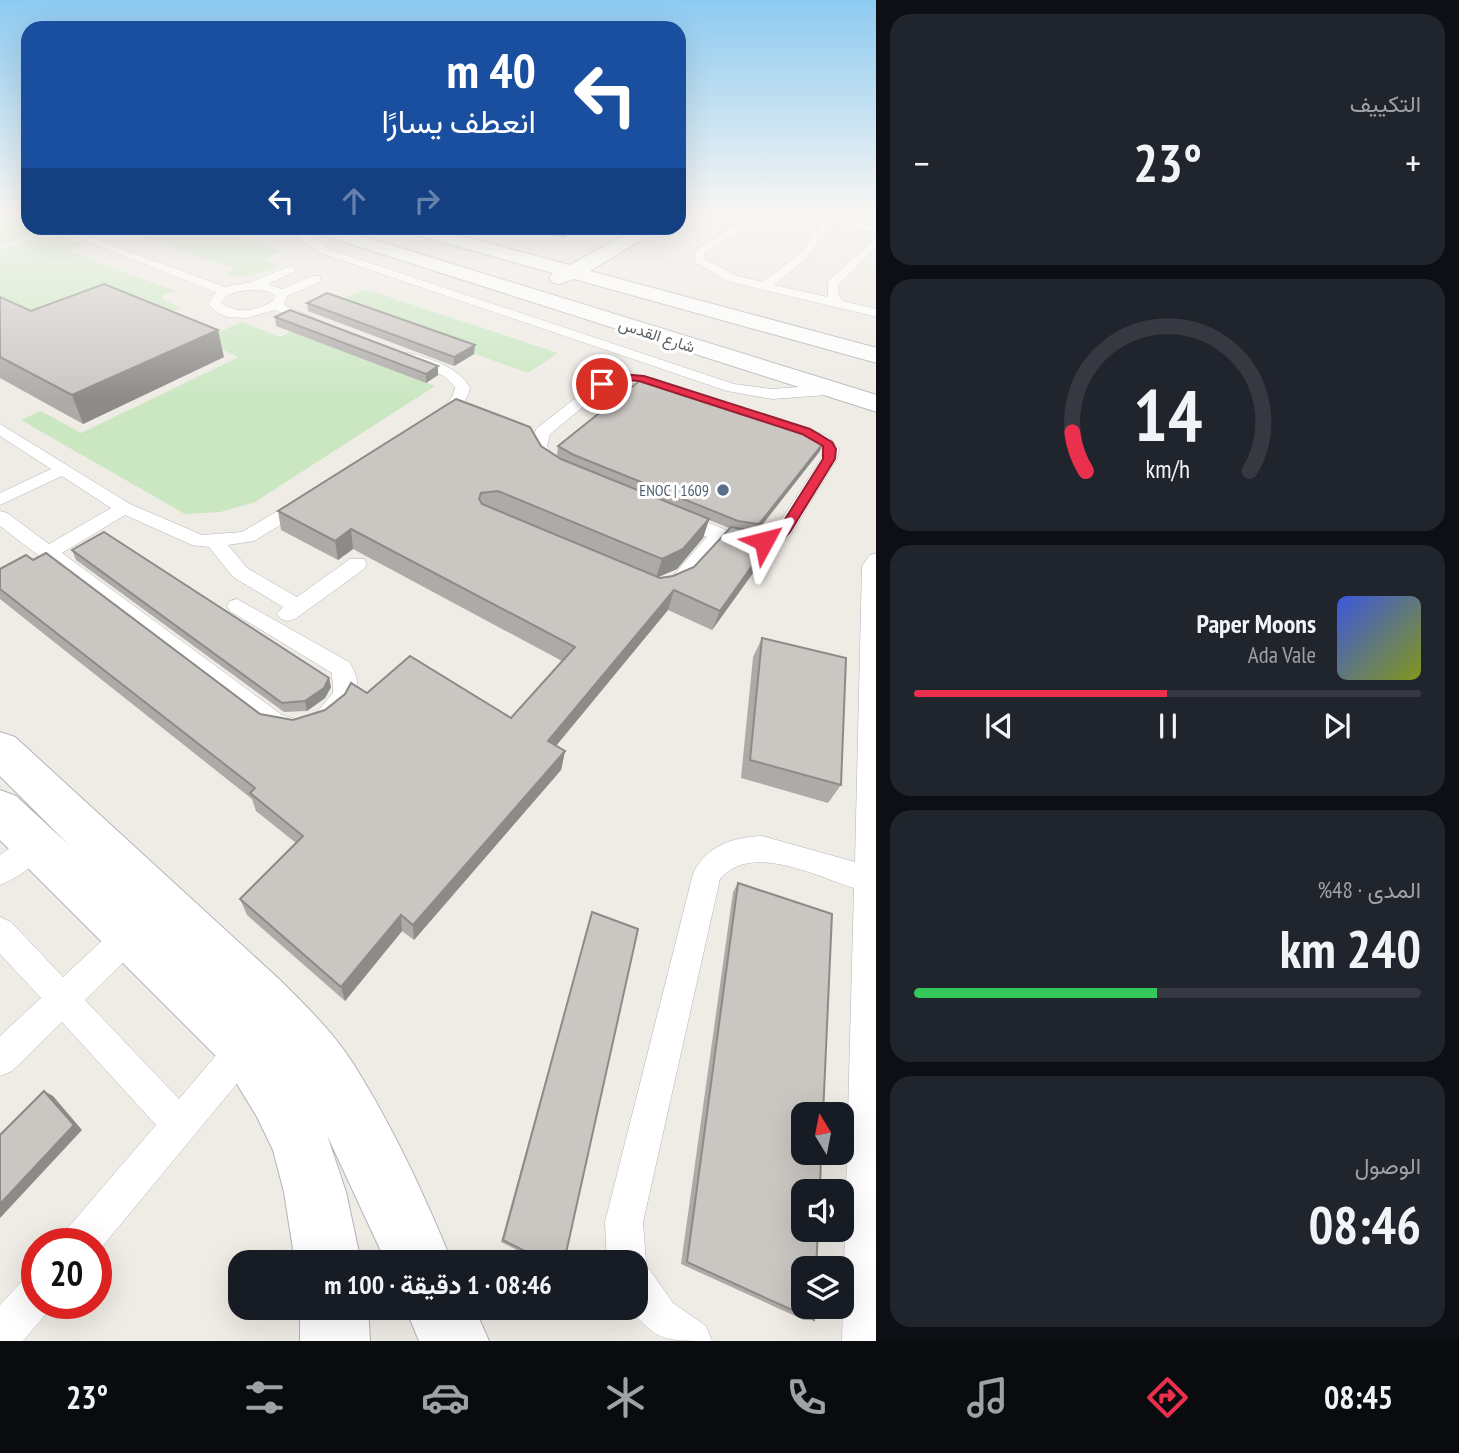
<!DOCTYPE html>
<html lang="ar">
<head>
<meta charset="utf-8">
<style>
	body { margin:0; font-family:"PT Sans Narrow",Vazirmatn,sans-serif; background:#20242c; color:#f1f3f6; direction:rtl; height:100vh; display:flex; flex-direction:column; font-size:26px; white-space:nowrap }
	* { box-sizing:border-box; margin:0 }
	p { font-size:23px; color:#9ea1a6 }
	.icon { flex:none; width:38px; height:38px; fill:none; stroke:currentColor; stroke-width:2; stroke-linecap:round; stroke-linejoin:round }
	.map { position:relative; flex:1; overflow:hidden; direction:ltr }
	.sheet { display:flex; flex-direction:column; gap:14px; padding:14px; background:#0d0f14; width:583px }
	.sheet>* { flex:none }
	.top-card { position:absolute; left:21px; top:21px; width:665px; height:214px; border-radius:21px; box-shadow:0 7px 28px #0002; direction:rtl; background:#1a4fa0; color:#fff; overflow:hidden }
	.needle { width:46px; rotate:350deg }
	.fabs { position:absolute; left:791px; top:1102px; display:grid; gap:14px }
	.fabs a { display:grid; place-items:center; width:63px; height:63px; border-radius:14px; background:#171b24; box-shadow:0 7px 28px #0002; font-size:35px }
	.speed { position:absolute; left:21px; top:1228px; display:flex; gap:14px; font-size:35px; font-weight:700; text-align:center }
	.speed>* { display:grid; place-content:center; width:91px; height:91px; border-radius:50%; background:#171b24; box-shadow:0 7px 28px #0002; line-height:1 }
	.speed .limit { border:10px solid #d22; background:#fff; color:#111 }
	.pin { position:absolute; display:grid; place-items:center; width:60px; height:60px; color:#fff; margin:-30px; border:4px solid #fff; border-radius:50%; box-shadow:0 2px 7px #0007 }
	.me { position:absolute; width:77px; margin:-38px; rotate:52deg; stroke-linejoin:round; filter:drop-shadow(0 0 5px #0008) }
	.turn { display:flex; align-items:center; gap:24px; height:147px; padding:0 35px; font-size:32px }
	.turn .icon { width:91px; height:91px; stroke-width:2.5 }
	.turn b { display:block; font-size:49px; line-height:60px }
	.lanes { display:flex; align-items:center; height:66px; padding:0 35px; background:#0003; justify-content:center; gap:35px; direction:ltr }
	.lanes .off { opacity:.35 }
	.big { font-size:52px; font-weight:700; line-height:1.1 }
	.sheet .widget { flex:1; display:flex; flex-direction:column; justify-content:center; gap:10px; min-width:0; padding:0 24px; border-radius:21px; background:#20242c }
	.sheet .dial { align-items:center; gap:0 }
	.dial svg { height:182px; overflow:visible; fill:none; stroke:#363941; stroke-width:7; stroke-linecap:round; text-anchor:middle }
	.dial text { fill:#f1f3f6; stroke:none }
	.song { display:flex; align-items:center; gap:21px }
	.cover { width:84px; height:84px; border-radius:10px; background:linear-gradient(135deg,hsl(230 70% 55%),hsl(70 70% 35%)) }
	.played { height:7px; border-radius:4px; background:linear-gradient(90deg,#ea304c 50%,#363941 50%) }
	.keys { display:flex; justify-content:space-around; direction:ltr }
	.heat { display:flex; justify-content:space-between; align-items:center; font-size:38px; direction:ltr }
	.charge { height:10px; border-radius:5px; background:linear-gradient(90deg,#34c759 48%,#363941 0) }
	.trip { position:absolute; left:228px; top:1250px; width:420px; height:70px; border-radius:21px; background:#171b24; box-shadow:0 7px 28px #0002; font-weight:700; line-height:70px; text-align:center; direction:rtl }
	.dock { display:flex; height:112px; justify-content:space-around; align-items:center; background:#090b0e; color:#9ea1a6 }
	.dock .icon { width:49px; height:49px }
	.dock .current { color:#ea304c }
	.dock b { font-size:32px; color:#f1f3f6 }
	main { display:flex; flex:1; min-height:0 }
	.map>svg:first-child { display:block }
	.green { fill:#cae7c2 }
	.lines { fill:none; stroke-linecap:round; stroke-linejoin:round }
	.lane-casing { stroke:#b1b5b8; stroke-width:1 }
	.street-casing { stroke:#b1b5b8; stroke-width:2 }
	.secondary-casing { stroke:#b1b7ba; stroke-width:2 }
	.lane { fill:#fff; fill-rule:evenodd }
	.street { fill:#fff; fill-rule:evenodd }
	.secondary { fill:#fff; fill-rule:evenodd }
	.wall { fill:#aeaaa7; fill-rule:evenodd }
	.shaded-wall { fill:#8d8b88 }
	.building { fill:#cac6c2; stroke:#8d8b88; stroke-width:2 }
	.route { fill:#ea304c; stroke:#981f31; stroke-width:2 }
	.service-dot { fill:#5c6f8a; stroke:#fff; stroke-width:2.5 }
	.labels { text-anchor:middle; stroke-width:6; stroke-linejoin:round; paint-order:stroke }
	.far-street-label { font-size:16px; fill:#5d6366; stroke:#fff }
	.far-service-label { font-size:16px; fill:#4e5e75; stroke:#fff; text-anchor:end }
</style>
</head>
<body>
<main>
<section class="sheet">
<div class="widget"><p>التكييف</p>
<div class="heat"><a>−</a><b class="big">23°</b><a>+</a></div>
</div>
<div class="widget dial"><svg viewBox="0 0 100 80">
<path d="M14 69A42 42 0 1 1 86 69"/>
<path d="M14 69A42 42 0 0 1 8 52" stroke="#ea304c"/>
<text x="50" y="56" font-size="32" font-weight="700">14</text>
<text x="50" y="72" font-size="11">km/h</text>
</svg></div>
<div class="widget">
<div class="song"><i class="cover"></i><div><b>Paper Moons</b><p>Ada Vale</p></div></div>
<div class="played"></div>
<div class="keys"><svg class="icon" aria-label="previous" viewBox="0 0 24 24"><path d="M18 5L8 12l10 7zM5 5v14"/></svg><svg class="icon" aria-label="pause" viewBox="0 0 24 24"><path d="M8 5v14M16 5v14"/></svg><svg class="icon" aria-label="next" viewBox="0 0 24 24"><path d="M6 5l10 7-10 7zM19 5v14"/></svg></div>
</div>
<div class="widget"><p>المدى · 48%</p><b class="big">240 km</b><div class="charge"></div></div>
<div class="widget"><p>الوصول</p><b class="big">08:46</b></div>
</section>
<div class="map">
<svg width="877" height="1341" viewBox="0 0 877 1341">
	<rect width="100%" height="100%" fill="#efebe5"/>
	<!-- green -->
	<g class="green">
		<path d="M0,221C15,221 29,231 42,228L84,244L67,250L175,291L163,295L162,299L181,308L145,324L0,317V249L33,239L27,237L0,245Z"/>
		<path d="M91,228H211L283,251L262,259L280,266C262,273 245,281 226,274L235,269L121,230L101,231Z"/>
		<polygon points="365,289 558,353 528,373 333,303"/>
		<polygon points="242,322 280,337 292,331 435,386 255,502 220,512 185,514 21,420 41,411 81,433 239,357 201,340"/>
	</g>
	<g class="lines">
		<!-- lane casing -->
		<g class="lane-casing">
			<g id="lane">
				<polygon points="0,212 28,213 28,219 0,218"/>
				<path d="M694,212H706C690,226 656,246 636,233L641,230L679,228V221Z"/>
				<path d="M754,212H801L877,226V232L833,224L806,259L774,285L828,297V281L877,237V247L838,285L839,296L843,301L877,309V317L727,281L695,262L694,251ZM761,216L796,217L824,222L798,255L762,282L735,275L705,259L704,254Z"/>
				<path d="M53,228H66L225,287L251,282L290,266L296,270L294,272L268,284L282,289L312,276H320V282L287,296L284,305L321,321L314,325L275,310L246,318L228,317L216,312L208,304L216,292ZM253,290L268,291L275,295L274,300C258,311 237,315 221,303C228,291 240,291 253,290Z"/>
				<polygon points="291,228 302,228 331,250 734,384 772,389 827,385 835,390 827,395 772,399 727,391 323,254 304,242"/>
				<path d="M409,353C432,359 457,367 470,387C468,403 448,427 430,422L428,419C438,408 453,404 455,387L444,376L404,360V354Z"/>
				<path d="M621,373L653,378L828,436L839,449L837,459L788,539L753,548L723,543C708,561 687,600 660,593L657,588L660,583L671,578L707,537L559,475L540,463L531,446L536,429L601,378ZM621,381L646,385L800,435L816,442L823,450L821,459L774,531L753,536L734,533L571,467L553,456L547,446L550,434L611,384Z"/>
				<polygon points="0,424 130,504 202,535 242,532 298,499 310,499 313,503 310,507 254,541 228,545 247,568 297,597 350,559 364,559 367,564 364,569 295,619 288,621 281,619 277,614 283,607 233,577 209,547 192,545 125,515 62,553 282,715 299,720 302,727 299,734 290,737 266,730 0,526 0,511 7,513 49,544 111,508 62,476 0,505 0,493 51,469 0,436"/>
				<path d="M877,553V1341H842L854,888C815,876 751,842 720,879L643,1222L646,1262L644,1267L649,1269L673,1303L706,1326L712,1341C662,1341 658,1341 628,1307H635V1262H607L605,1222L693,874C705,846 734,837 762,836L855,862L862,566L870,555Z"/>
				<path d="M237,599L349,662C353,668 357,675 357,683C359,702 339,726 320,720L316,713L333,693L332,673L230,611L227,606L230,601Z"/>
				<path d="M36,833L46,836L50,845C42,862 17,878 0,885V855L26,836Z"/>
				<polygon points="0,917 11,922 63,977 119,925 130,920 141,925 145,935 141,945 85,1000 179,1099 234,1034 246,1029 258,1034 263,1046 258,1058 96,1254 96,1244 61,1244 66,1230 156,1125 62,1022 12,1071 0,1076 0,1036 41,998 0,954"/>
				<polygon points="37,1274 37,1304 53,1304 51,1308 23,1341 0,1341 0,1305 23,1280"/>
			</g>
		</g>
		<!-- street casing -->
		<g class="street-casing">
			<g id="street">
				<path d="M0,732L15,737L280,980C306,1006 334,1033 354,1065C392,1125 425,1196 452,1262H386L327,1135L346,1192L361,1262H295L284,1192L273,1150L257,1117L226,1066L0,840V790L16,796L70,846L0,776Z"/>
				<polygon points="300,1307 368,1307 370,1341 300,1341"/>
				<polygon points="405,1307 474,1307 489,1341 419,1341"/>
			</g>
		</g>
		<!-- secondary casing -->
		<g class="secondary-casing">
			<g id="secondary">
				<polygon points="310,228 336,228 877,395 877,412 313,232"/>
				<polygon points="403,228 431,228 570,265 637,228 658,228 655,232 590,271 877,348 877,363 574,279 559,284 552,282 549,278 553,273 406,232"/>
			</g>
		</g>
		<!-- lane -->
		<use href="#lane" class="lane"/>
		<!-- street -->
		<use href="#street" class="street"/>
		<!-- secondary -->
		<use href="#secondary" class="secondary"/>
	</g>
	<!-- wall -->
	<g class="wall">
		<polygon points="521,228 582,228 562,238"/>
		<polygon points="0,297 31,311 224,357 83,424 0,378"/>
		<polygon points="307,303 474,354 454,366 308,311"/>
		<polygon points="275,317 438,375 426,383 276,326"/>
		<path d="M541,446L565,460L557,455L558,446L820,451L757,532L766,555L712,630L668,610L556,746L565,751L561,770L414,940L402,931L345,1001L247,915L240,899L296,843L256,811L252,799L0,599V569L260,714L293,720L325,710L367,693L511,718L562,661L353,549L338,560L281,530L278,511ZM709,520L729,528L694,567L673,576L660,578L658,577L677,569L703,538Z"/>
		<polygon points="72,550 331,687 325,698 307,711 284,712 76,560"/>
		<polygon points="762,638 841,785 828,803 741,778 753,657"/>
		<polygon points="738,883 814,1320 804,1320 681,1264 733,892"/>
		<polygon points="592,912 564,1262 540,1262 501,1242"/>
	</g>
	<!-- shaded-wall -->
	<g class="shaded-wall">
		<polygon points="563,228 582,228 562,238"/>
		<polygon points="218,330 224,357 83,424 72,395"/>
		<polygon points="475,345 474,354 454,366 454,357"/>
		<polygon points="438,366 438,375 426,383 426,374"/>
		<polygon points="824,442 820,451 756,532 753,533 757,524"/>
		<polygon points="709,519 703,538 677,569 656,578 662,559"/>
		<polygon points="351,529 353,549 338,560 335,541"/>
		<polygon points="774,535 766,555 712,630 720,611"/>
		<polygon points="674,590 668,610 545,759 548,741"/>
		<polygon points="329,678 331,687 325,698 307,711 305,701"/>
		<polygon points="565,751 561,770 414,940 413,925"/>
		<polygon points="401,915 402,931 345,1001 341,987"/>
		<polygon points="44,1091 53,1096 82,1130 0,1218 0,1204"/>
	</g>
	<!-- building -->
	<g class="building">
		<polygon points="104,284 218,330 72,395 0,357 0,297 31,311"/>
		<polygon points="327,293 475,345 454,357 307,303"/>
		<polygon points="290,310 438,366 426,374 275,317"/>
		<polygon points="643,378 803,428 818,435 824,442 760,523 757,524 738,521 574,455 558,446"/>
		<polygon points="456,399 530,427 541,446 561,459 709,519 683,549 662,559 498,491 481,493 479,499 482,504 660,578 673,576 694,567 731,527 774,535 720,611 674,590 548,741 565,751 413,925 401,915 341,987 240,899 303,836 250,793 255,788 0,589 0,569 26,555 33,560 46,553 260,714 293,720 325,710 345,694 351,683 367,693 410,656 511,718 575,647 351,529 335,541 278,511"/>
		<polygon points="104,532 329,678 324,688 305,701 282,703 72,550"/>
		<polygon points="762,638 846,658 841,785 750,760"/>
		<polygon points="738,883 832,914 823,1115 803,1115 803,1153 821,1153 820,1192 803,1192 803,1230 818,1230 816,1269 803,1269 803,1307 815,1307 814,1320 687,1262"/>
		<polygon points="592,912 638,929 564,1262 547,1262 503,1240"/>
		<polygon points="44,1091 74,1125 0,1204 0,1135"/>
	</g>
	<!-- sky -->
	<linearGradient id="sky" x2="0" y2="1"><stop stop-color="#8dcaf1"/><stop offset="0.53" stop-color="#f8f6f3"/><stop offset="1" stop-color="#f8f6f3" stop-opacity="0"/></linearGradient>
	<rect width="877" height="400" fill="url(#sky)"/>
	<!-- route -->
	<polygon class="route" points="621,374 644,376 810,429 832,442 836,449 835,459 790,532 785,538 764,545 757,541 780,527 823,459 823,446 802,434 639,381 623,380 602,388 597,384"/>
	<!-- markers -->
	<circle class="service-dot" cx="723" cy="490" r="7"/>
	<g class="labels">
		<!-- far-street labels -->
		<g class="far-street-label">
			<text transform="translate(657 335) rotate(18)" y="6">شارع القدس</text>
		</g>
		<!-- far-service labels -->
		<g class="far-service-label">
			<text x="709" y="496">ENOC | 1609</text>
		</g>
	</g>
</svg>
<div class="fabs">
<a><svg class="needle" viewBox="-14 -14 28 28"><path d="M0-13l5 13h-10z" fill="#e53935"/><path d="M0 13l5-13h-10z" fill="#9ea1a6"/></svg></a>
<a><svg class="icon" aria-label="sound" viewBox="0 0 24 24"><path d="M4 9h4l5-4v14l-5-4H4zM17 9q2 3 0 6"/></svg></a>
<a><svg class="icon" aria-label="layers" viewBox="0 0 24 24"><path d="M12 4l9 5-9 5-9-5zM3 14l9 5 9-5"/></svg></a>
</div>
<div class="speed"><div class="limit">20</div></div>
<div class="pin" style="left:602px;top:384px;background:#d93025"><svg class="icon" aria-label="arrive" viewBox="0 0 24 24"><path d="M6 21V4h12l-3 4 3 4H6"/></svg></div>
<svg class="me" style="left:764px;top:541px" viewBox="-20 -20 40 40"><path d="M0-17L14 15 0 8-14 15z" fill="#ea304c" stroke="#fff" stroke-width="4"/></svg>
<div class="trip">08:46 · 1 دقيقة · 100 m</div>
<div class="top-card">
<div class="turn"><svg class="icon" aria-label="left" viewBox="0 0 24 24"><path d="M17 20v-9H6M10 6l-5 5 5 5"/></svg><div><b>40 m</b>انعطف يسارًا</div></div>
<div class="lanes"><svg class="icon" aria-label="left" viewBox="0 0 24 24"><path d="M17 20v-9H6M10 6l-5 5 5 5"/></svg><svg class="icon off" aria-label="ahead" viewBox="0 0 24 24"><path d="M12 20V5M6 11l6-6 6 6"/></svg><svg class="icon off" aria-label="right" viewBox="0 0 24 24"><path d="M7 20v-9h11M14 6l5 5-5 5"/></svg></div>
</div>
</div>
</main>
<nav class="dock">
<b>08:45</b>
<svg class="icon current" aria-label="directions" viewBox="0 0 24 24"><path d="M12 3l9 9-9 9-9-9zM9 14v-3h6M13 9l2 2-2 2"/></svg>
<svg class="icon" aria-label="music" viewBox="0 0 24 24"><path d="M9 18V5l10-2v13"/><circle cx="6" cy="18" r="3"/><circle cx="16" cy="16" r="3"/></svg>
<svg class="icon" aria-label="phone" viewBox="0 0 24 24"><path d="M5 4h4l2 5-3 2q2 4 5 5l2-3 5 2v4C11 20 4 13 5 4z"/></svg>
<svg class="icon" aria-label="climate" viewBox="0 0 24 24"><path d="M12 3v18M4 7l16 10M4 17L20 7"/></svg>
<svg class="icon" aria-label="car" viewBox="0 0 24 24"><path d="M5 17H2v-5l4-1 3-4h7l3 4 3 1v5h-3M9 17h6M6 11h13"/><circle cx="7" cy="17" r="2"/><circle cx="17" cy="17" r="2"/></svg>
<svg class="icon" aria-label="filters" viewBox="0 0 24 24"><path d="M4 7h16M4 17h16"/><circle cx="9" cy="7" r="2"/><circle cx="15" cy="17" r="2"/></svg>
<b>23°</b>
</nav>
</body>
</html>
